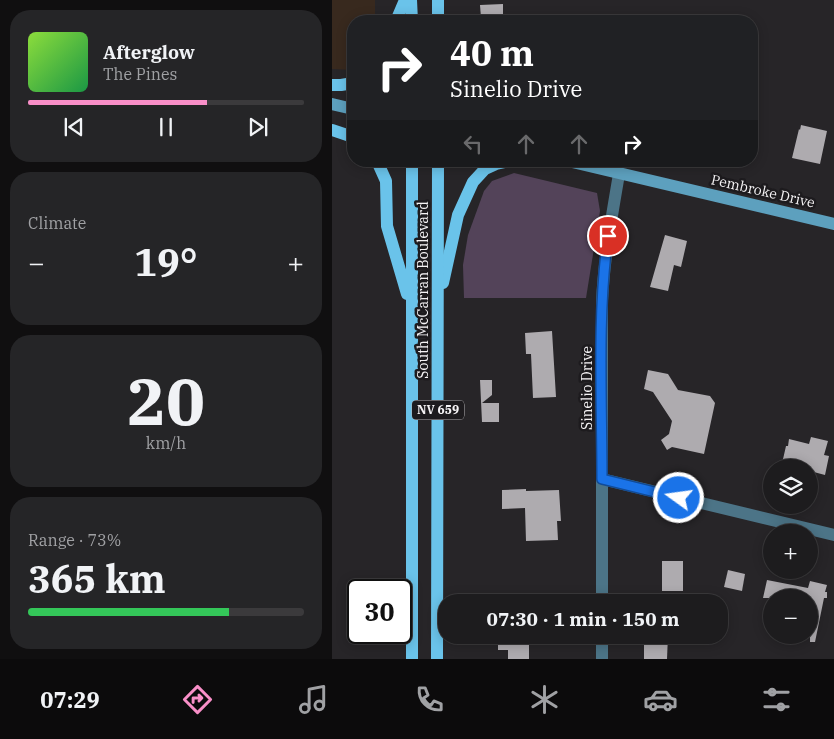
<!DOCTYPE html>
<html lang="en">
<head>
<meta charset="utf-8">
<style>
	body { margin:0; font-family:"IBM Plex Serif",serif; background:#252527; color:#f1f3f6; height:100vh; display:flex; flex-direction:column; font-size:19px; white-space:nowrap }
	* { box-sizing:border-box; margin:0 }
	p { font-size:16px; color:#a0a1a4 }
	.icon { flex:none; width:28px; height:28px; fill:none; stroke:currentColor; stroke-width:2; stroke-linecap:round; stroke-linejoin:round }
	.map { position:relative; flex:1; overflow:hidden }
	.drawer { display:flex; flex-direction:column; gap:10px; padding:10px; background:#100f10; width:332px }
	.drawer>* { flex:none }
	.top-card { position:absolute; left:15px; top:15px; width:411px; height:152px; border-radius:20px; box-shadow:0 2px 12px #0003,0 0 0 1px #3b3a3c; background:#202124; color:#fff; overflow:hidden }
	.buttons { position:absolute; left:431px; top:459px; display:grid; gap:10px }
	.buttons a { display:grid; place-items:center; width:55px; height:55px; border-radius:50%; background:#1d1c1e; box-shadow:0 2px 12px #0003,0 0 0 1px #3b3a3c; font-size:25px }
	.speed { position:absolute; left:15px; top:579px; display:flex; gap:10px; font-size:25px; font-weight:700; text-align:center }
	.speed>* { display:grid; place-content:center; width:65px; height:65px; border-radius:50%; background:#1d1c1e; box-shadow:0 2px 12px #0003,0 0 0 1px #3b3a3c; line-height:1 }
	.speed .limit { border:2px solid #111; border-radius:8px; background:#fff; color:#111 }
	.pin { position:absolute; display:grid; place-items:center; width:42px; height:42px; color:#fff; margin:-21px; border:2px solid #fff; border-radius:50%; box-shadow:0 1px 5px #0007 }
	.me { position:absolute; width:55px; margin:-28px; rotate:284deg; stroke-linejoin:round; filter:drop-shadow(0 0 4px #0008) }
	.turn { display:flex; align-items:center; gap:18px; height:105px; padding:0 20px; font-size:22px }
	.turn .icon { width:65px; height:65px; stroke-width:2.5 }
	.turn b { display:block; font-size:35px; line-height:42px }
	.lanes { display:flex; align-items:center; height:48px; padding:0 20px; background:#0003; justify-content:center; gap:25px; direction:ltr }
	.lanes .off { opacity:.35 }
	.big { font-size:38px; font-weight:700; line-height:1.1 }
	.drawer .card { flex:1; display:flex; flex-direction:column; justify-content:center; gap:8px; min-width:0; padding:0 18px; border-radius:20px; background:#252527 }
	.drawer .dial { align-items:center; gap:0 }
	.dial b { font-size:65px; line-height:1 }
	.song { display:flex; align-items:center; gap:15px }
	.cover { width:60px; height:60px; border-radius:8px; background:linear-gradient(135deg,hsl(90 70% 55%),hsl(140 70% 35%)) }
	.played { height:5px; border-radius:2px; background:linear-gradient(90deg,#f98fc8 65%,#3b3a3c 65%) }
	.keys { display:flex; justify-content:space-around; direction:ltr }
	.heat { display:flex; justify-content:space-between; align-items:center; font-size:28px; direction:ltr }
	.charge { height:8px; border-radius:4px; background:linear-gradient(90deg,#34c759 73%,#3b3a3c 0) }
	.trip { position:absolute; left:106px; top:594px; width:290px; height:50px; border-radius:20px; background:#1d1c1e; box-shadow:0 2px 12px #0003,0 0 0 1px #3b3a3c; font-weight:700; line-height:50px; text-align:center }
	.dock { display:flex; height:80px; justify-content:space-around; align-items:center; background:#0c0b0c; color:#a0a1a4 }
	.dock .icon { width:35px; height:35px }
	.dock .current { color:#f98fc8 }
	.dock b { font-size:22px; color:#f1f3f6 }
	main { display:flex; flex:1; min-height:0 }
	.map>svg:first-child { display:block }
	.commercial { fill:#38291e }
	.green { fill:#534359 }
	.building { fill:#aeabaf }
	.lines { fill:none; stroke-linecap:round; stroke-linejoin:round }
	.street { stroke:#4c7487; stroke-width:12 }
	.secondary { stroke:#5da0be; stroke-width:12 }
	.primary { stroke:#6ac3ea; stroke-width:12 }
	.route-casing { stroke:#114b97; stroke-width:12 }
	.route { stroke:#1a73e8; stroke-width:9 }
	.labels { text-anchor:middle; stroke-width:5; stroke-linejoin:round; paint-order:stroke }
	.shield { fill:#1d1b1e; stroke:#b4b2b4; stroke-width:1 }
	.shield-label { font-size:12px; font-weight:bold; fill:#f5f3f5 }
	.street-label { font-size:14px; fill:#f5f3f5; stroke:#1d1b1e }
</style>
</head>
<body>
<main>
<section class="drawer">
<div class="card">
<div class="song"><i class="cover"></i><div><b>Afterglow</b><p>The Pines</p></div></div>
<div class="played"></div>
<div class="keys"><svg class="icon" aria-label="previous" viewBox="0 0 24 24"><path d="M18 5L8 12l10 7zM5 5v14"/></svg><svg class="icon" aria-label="pause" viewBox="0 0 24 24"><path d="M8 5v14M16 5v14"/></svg><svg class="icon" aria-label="next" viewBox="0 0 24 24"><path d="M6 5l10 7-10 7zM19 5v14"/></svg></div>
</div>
<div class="card"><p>Climate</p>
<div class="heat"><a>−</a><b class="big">19°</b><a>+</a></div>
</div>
<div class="card dial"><b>20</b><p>km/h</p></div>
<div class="card"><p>Range · 73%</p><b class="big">365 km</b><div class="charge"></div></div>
</section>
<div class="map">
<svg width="502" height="659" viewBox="0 0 502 659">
	<rect width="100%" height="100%" fill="#272528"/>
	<!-- commercial -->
	<polygon class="commercial" points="0,0 43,0 43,21 21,21 21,70 0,69"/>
	<!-- green -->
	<polygon class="green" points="182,173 265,193 268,211 254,298 132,298 131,265 136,235 152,191 160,181"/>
	<!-- building -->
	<g class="building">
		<polygon points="171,4 171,18 149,18 148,5"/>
		<polygon points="469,125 495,131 488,164 460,158 467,129 468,130"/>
		<polygon points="333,235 355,241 349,267 342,265 336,291 318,287"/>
		<polygon points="220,331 224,397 201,398 199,354 194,354 193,333"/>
		<polygon points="316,370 336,374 346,390 378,396 383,403 372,454 340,447 335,450 329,440 337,434 340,421 321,392 312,389"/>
		<polygon points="148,380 160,380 160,395 150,403 167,403 167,422 150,422"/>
		<polygon points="479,437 496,441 492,455 497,456 493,475 478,471 478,468 449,468 454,446 456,446 457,439 477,444"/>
		<polygon points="194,489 194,491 227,490 229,521 225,521 226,540 194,541 193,508 170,509 170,490"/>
		<rect x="330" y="561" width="21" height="30"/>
		<polygon points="396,570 413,574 410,591 392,587"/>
		<polygon points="435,580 476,588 478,581 495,585 493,592 495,592 495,598 492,598 483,642 478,642 478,598 431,598"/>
		<polygon points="166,635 197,635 197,659 176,659 176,650 166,650"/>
		<polygon points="312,635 336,635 335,659 312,659"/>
	</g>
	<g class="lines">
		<!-- street -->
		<g class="street">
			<polyline points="270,479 502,535"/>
			<path d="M270,602V301C272,258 280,216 287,174"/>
			<polyline points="270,659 270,635"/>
		</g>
		<!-- secondary -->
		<g class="secondary">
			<polyline points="0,104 21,109"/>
			<polyline points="236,161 502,224"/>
		</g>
		<!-- primary -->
		<g class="primary">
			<polyline points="79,0 80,21"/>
			<polyline points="106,0 106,21"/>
			<polyline points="64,21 73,0"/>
			<polyline points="0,85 9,85 21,83"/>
			<polyline points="0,130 21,137"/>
			<polyline points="45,161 54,181 55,226 75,294"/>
			<polyline points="80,161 80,659"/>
			<polyline points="111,283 126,215 141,182 153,169 164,164 177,161"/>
			<polyline points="105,659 106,161"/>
		</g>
	</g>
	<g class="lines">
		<!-- route casing -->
		<g class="route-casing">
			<path id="route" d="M276,236C265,316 270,399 270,479L347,498"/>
		</g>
		<!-- route -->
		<use href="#route" class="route"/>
	</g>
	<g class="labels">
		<!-- shield labels -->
		<rect class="shield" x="80" y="400.5" width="52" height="19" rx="4"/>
		<g class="shield-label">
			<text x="106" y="414">NV 659</text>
		</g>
		<!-- street labels -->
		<g class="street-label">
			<text transform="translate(431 191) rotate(13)" y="5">Pembroke Drive</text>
			<text transform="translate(91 290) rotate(-90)" y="5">South McCarran Boulevard</text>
			<text transform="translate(255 388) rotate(-90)" y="5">Sinelio Drive</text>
		</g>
	</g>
</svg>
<div class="buttons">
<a><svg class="icon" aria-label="layers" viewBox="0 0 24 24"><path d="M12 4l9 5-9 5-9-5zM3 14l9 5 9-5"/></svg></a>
<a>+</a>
<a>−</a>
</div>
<div class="speed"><div class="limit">30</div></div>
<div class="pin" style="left:276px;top:236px;background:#d93025"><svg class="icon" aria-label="arrive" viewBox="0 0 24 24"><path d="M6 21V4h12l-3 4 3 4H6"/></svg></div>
<svg class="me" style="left:347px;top:498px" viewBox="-20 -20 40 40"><circle r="17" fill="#1a73e8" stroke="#fff" stroke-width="3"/><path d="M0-11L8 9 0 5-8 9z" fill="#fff"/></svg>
<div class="trip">07:30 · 1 min · 150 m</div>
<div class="top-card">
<div class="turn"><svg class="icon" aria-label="right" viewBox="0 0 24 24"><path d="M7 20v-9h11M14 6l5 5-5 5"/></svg><div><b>40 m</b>Sinelio Drive</div></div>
<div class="lanes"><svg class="icon off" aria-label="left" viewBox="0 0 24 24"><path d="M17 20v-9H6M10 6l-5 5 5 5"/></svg><svg class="icon off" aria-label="ahead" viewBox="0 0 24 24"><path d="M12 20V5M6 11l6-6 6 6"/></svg><svg class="icon off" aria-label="ahead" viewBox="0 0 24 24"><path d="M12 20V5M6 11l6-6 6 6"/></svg><svg class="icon" aria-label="right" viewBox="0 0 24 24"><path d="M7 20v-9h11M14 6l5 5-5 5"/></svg></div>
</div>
</div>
</main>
<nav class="dock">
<b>07:29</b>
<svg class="icon current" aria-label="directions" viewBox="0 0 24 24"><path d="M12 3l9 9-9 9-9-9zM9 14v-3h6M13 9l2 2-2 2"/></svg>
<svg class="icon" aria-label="music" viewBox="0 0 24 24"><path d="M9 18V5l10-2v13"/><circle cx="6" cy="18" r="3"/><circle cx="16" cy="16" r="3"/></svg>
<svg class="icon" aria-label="phone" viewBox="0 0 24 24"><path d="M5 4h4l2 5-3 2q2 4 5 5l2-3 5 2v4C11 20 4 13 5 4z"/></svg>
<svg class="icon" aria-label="climate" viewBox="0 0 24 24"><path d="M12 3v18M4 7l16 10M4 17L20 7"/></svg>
<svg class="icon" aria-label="car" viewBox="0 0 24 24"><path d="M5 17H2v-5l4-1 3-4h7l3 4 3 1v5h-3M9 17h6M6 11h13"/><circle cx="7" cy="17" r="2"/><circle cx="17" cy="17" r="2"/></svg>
<svg class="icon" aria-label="filters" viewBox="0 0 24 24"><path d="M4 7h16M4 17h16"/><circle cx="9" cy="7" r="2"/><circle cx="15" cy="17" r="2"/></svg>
</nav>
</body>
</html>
